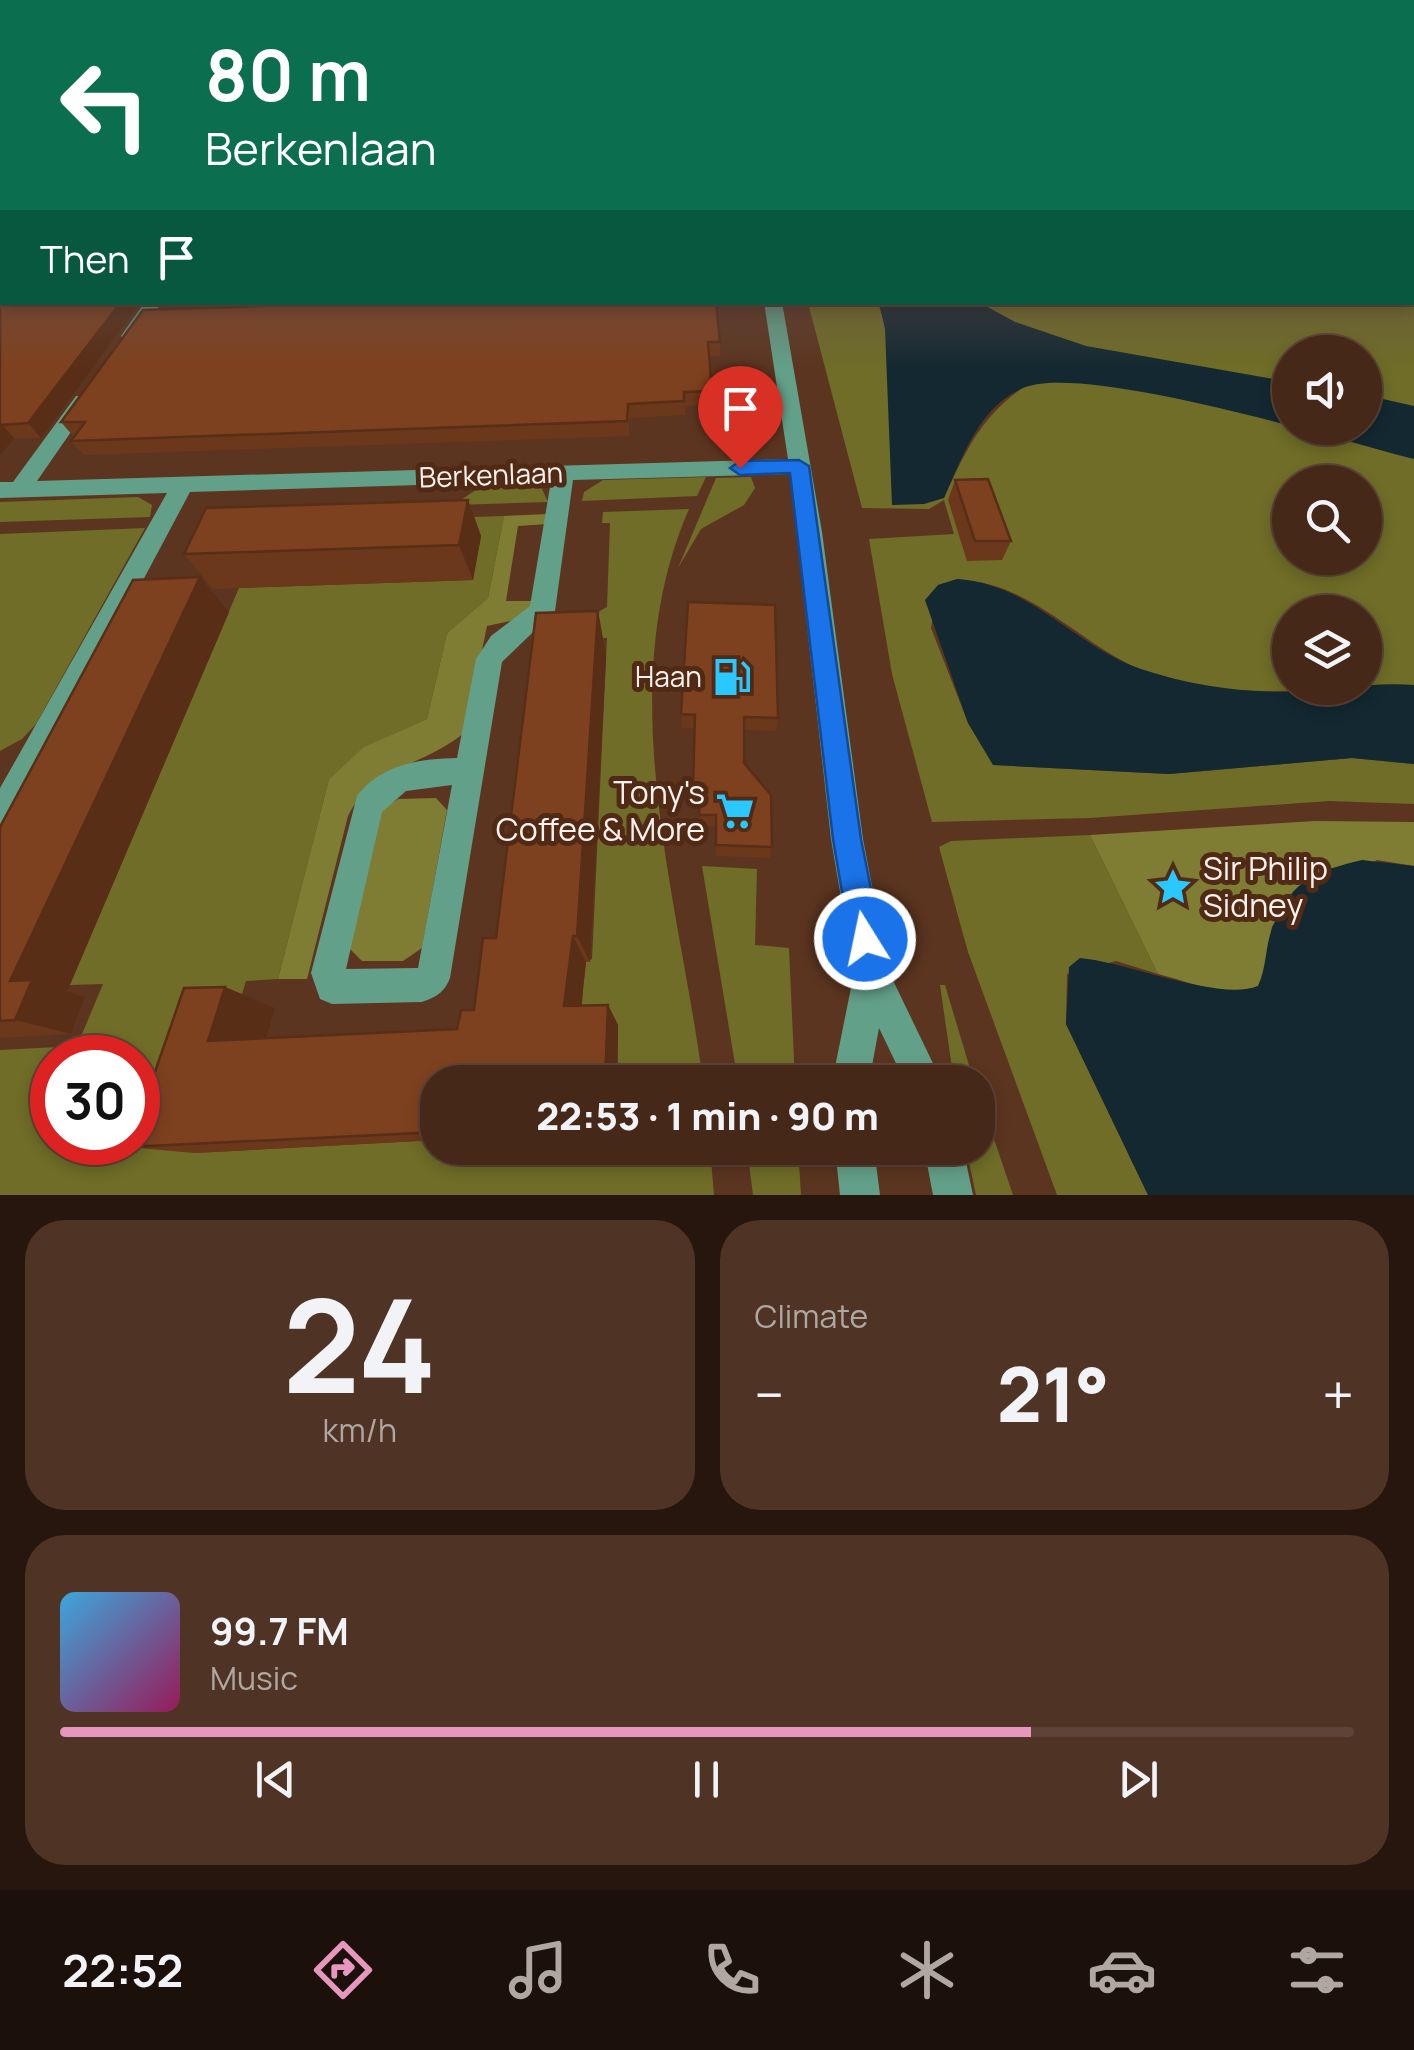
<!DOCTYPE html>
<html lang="en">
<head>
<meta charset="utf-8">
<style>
	body { margin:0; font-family:Manrope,sans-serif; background:#4f3425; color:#f1f3f6; height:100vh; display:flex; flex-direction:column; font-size:38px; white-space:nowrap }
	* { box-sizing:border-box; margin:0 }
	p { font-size:32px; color:#b0a6a2 }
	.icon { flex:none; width:55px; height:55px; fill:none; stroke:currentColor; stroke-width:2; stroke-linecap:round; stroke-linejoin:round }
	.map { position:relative; height:1195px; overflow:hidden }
	.details { display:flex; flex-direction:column; gap:25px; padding:25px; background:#26160d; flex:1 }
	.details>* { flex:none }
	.hud { position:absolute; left:0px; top:0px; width:1415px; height:305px; box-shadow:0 5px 15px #0003,0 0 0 2px #5d4437; background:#0b6e4f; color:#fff; overflow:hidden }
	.buttons { position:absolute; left:1272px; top:335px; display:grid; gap:20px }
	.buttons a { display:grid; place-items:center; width:110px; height:110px; border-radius:50%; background:#452818; box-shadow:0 5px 15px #0003,0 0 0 2px #5d4437; font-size:50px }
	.speed { position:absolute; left:30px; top:1035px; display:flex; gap:20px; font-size:50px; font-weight:700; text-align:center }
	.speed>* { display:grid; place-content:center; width:130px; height:130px; border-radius:50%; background:#452818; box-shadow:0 5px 15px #0003,0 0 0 2px #5d4437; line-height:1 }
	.speed .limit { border:15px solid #d22; background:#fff; color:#111 }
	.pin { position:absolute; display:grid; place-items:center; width:85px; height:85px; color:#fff; margin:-102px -42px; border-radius:50% 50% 50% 0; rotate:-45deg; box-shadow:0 0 10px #0007 }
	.pin .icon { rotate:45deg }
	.me { position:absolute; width:110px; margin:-55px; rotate:350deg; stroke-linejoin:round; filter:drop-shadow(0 0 8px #0008) }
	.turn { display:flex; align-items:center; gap:35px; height:210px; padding:0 40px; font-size:45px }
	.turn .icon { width:130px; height:130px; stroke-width:2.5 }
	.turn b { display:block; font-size:70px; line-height:85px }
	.then { display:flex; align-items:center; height:95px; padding:0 40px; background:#0003; gap:20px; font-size:38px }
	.big { font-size:75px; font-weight:800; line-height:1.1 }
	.details .tile { flex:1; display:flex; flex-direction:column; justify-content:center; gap:15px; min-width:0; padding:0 35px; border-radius:40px; background:#4f3425 }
	.details .dial { align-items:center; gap:0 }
	.dial b { font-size:130px; line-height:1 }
	.song { display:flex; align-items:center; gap:30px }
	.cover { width:120px; height:120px; border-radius:15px; background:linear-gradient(135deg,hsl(200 70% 55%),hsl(330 70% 35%)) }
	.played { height:10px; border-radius:5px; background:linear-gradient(90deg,#e797bd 75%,#5d4437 75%) }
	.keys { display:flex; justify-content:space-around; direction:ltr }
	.heat { display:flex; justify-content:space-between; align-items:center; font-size:55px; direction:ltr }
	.details .tiles { flex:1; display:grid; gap:25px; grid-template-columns:1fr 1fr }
	.tile:last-child { grid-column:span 2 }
	.trip { position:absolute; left:420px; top:1065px; width:575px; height:100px; border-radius:40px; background:#452818; box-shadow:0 5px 15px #0003,0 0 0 2px #5d4437; font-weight:800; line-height:100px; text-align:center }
	.dock { display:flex; height:160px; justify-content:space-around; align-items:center; background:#1c100a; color:#b0a6a2 }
	.dock .icon { width:70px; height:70px }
	.dock .active { color:#e797bd }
	.dock b { font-size:45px; color:#f1f3f6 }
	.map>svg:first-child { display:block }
	.green { fill:#6f6d27; fill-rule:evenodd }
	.forest { fill:#7f7d33 }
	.water { fill:#132831 }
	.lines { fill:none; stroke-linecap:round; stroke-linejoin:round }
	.minor { fill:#63a089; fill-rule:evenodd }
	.wall { fill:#6c381b }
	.shaded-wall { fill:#582e16 }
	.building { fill:#7e411f; stroke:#582e16; stroke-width:2.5 }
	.route { fill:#1a73e8; stroke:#114b97; stroke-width:2.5 }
	.labels { text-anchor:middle; stroke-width:10; stroke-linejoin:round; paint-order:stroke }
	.street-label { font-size:28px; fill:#fdf2ed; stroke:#512a15 }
	.poi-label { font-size:28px; fill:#fdf2ed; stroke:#512a15; text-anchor:end }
	.near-poi-label { font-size:32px; fill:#fdf2ed; stroke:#512a15; text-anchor:end }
</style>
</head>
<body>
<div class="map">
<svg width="1414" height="1195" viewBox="0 0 1414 1195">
	<rect width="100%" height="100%" fill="#5c3520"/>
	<!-- green -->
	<g class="green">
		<path d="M1414,203V685L1365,686V612H1290V688H1341C1274,693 1200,695 1137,668C1077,642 1009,562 938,585L931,628L968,723L994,765L1169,774L1352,758L1414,764V804L1329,801L1090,818L932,822L892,674L869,539L954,534L944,500L929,509L862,508L808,303H878L944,498C965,452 981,416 1024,387L1015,322L980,303L1412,302ZM1290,352H1365V428H1290ZM1290,482H1365V558H1290Z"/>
		<polygon points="706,477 697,496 582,501 584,492 603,480"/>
		<polygon points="751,477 755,488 744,505 701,529 678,568 716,478"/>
		<polygon points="484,484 541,487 548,502 454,505"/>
		<polygon points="138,497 152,505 150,517 0,522 0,502"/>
		<path d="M689,509C610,690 679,897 703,1082H617L618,1025L581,1026L584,963L592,959L607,638H578L569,627L607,607L610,523H602L603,512Z"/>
		<path d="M504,516L488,598L447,633L427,719L365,747L329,779L278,979L246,981L194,1153L437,1140L438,1148L473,1150L710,1148L714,1195H0V1050L77,1046L103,984L70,985L239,588L472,580L480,536L314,522ZM52,1058H138V1142H52Z"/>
		<polygon points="145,528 36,724 22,739 0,751 0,534"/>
		<polygon points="1090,835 1158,974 1116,961 1067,974 1066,1024 1148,1195 1057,1195 968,952 939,847 951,841"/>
		<polygon points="702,866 757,869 755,945 789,948 795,1082 738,1082"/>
		<polygon points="940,985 945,985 974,1082 954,1082"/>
		<polygon points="978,1092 1013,1195 976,1195 966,1148 978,1148"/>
		<polygon points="747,1148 798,1148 801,1195 753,1195"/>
	</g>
	<!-- forest -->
	<g class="forest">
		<path d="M548,514L547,524L518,526L506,601H539L534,616L487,626L465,732C427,765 372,767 348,816L307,979H278L329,779L364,747L427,719L447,633L488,598L504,516Z"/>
		<polygon points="398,799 436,798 447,810 422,948 403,961 362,961 349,948 381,810"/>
		<path d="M1315,821L1414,822V866L1377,860L1272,926L1265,971L1258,986C1225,999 1191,982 1158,974L1090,835Z"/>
	</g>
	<!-- water -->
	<g class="water">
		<path d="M879,303H980L1015,322L1086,346L1290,382V428H1365V395L1414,406V459C1340,440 1083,362 1023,388C979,407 962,458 944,498L924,504L892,505L885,329Z"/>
		<path d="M957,579C1032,584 1074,646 1141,669C1186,684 1231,691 1278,692C1325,693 1368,681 1414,685V764L1352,758L1169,774L993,765L968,723L925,600L938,585Z"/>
		<path d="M1362,860L1414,866V1195H1148L1066,1024L1069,967L1080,958C1127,962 1220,1002 1258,986C1267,967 1265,945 1273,926C1292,879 1317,871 1362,860Z"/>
	</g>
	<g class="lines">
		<!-- minor -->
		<g class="minor">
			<polygon points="145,302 162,302 136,340 124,340 121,336"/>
			<path d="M764,302H782L822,532L863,839L888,970L942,1082H905L879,1028L869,1082H832L854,973L831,839L790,474L573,480L555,611L502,662L450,978C444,993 436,997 422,1002L332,1004L320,999L311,973L357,796C382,764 419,759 457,758L476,659L491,636L530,606L551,481L190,492L11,828L0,833V788L167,493L0,498V482H13L76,396H90L93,400L37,481L788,459ZM452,785L418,968L346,969L382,812L406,791Z"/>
			<polygon points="835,1148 874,1148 880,1195 840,1195"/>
			<polygon points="924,1148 963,1148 973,1195 933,1195"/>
		</g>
	</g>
	<!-- wall -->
	<g class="wall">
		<polygon points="0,203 2,302 141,302 41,438 14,438 0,456"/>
		<polygon points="162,302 250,302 164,305"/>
		<polygon points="385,302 720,342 720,356 709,357 712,405 685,406 685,415 629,418 629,436 84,455 71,441 74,437 61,422"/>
		<polygon points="955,480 1011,541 1002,560 967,561 948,500"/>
		<polygon points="468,500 481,536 473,580 213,589 184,554"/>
		<polygon points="598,611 606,656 590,962 586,962 581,1006 608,1005 618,1025 617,1082 438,1082 438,1140 194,1153 128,1147 225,987 275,1008 267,1038 457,1029 474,1010"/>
		<polygon points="229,612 67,991 85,997 71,1034 0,1038 0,827"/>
		<polygon points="681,714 778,718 776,731 744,730 744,763 772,847 770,858 716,856 716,826 699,826 700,797 693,797 694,728 682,728"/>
		<polygon points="459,1148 518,1148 472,1150"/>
	</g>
	<!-- shaded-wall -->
	<g class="shaded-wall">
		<polygon points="121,302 141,302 41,438 28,423"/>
		<polygon points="1,424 14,438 0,456 0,425"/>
		<polygon points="468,500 481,536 473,580 459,545"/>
		<polygon points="200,577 229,612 67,991 85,997 71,1034 15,1020 10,981"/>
		<polygon points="598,611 606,656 590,962 577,936"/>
		<polygon points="573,936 586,962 579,1026 564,1006"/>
		<polygon points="225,987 275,1008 261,1057 208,1041"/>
		<polygon points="608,1005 618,1025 617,1082 605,1082"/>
	</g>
	<!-- building -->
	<g class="building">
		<polygon points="0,203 2,203 2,302 121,302 28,423 0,425"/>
		<polygon points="386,302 716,302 720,342 708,342 712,391 684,392 684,401 628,404 627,421 71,441 85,422 61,422 143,310"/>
		<polygon points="988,479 1011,541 975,541 955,480"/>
		<polygon points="468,500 459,545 184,554 206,508"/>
		<polygon points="200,577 10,981 32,980 15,1020 0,1021 0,827 133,580"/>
		<polygon points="688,602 775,605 778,718 744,717 744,763 771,795 772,847 716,845 716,815 699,815 700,785 693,785 695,715 681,714"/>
		<polygon points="598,611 577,936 573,936 564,1006 608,1005 605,1082 438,1082 438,1132 128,1147 130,1142 138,1142 138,1121 184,988 225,987 208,1041 457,1029 461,1010 474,1010 483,938 496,938 536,613"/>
	</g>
	<!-- sky -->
	<linearGradient id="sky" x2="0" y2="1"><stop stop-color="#331d12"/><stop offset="0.55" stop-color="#66514e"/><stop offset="1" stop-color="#66514e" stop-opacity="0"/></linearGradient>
	<rect width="1414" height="370" fill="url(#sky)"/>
	<!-- route -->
	<polygon class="route" points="799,460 809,466 861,839 881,939 876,950 865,955 854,950 850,939 833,839 790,473 740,475 730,468 740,461"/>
	<!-- icons -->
	<defs>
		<g id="fuel-bare" transform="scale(3)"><path d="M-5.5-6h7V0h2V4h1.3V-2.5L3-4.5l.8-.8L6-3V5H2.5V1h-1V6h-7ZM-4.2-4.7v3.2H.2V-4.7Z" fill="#29c8ff" stroke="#512a15" stroke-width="2.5" paint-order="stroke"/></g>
		<g id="supermarket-bare" transform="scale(3)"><path d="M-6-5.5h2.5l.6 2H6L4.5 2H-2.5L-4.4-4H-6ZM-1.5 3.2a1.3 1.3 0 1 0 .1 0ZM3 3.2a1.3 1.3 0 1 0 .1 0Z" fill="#29c8ff" stroke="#512a15" stroke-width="2.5" paint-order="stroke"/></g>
		<g id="sight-bare" transform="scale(3)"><path d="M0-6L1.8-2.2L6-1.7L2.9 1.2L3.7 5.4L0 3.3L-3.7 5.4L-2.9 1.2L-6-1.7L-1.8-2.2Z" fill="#29c8ff" stroke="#512a15" stroke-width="2.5" paint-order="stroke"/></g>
	</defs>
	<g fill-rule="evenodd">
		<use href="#fuel-bare" x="732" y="677"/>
		<use href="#supermarket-bare" x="735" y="811"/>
		<use href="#sight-bare" x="1173" y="887"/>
	</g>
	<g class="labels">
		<!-- street labels -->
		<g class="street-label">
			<text transform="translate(491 475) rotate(-2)" y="10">Berkenlaan</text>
		</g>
		<!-- poi labels -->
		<g class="poi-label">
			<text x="702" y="687">Haan</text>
		</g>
		<!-- near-poi labels -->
		<g class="near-poi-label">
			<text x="705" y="804">Tony's<tspan x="705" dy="37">Coffee &amp; More</tspan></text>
			<text x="1203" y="880" text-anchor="start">Sir Philip<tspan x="1203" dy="37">Sidney</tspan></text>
		</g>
	</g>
</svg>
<div class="buttons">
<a><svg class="icon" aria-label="sound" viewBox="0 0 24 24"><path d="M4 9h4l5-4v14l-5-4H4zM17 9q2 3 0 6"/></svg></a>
<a><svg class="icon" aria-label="search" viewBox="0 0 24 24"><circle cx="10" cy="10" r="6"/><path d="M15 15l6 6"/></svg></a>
<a><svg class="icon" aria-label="layers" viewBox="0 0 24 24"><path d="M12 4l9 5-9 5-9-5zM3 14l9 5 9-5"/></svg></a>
</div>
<div class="speed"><div class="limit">30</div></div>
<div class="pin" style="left:740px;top:468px;background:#d93025"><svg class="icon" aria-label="arrive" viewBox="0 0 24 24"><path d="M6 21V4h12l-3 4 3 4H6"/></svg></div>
<svg class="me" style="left:865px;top:939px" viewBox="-20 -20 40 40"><circle r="17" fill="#1a73e8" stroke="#fff" stroke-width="3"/><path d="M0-11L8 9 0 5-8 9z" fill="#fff"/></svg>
<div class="trip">22:53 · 1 min · 90 m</div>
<div class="hud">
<div class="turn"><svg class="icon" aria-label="left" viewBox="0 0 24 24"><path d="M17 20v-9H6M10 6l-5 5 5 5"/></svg><div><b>80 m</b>Berkenlaan</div></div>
<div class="then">Then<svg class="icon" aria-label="arrive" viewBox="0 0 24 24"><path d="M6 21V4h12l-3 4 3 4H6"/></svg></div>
</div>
</div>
<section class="details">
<div class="tiles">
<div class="tile dial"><b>24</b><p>km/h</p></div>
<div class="tile"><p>Climate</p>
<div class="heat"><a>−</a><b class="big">21°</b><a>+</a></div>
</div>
<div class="tile">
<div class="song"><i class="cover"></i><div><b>99.7 FM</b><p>Music</p></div></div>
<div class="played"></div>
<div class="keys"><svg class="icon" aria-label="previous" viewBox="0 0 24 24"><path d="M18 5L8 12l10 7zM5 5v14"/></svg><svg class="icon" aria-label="pause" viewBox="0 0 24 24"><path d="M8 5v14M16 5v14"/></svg><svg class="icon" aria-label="next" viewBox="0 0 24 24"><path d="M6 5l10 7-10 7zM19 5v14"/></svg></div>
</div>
</div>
</section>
<nav class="dock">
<b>22:52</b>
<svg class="icon active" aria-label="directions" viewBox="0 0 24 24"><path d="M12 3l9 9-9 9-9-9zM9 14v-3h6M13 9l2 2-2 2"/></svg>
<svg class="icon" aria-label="music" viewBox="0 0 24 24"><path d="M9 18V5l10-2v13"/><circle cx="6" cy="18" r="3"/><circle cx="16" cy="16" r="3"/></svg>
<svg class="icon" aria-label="phone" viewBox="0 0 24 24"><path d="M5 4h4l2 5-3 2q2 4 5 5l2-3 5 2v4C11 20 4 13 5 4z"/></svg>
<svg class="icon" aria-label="climate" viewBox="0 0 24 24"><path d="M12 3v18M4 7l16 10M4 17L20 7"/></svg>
<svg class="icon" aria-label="car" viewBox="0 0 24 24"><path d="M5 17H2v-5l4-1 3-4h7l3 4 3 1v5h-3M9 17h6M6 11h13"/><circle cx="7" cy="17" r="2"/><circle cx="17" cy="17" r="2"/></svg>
<svg class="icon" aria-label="filters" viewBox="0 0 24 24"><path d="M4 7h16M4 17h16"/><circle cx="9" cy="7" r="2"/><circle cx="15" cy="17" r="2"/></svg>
</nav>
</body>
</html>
